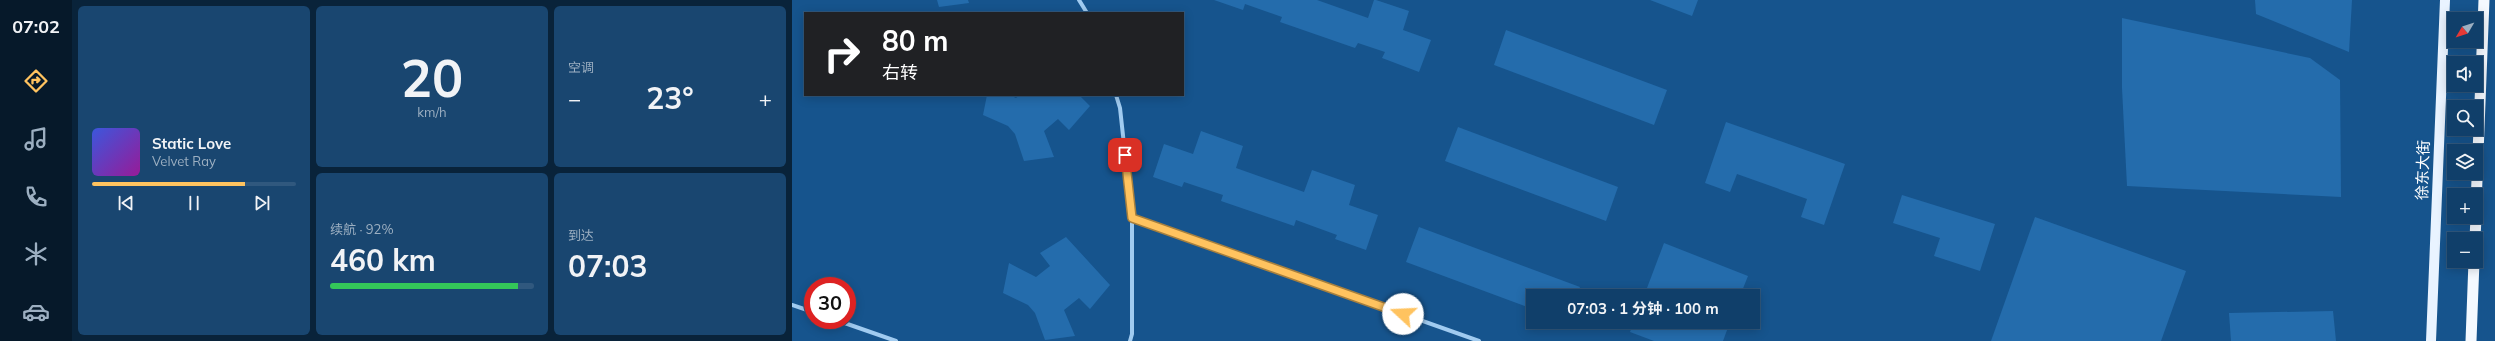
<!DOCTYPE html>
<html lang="zh">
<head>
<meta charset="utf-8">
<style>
	body { margin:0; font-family:Mulish,"Noto Sans SC",sans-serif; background:#194670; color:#f1f3f6; height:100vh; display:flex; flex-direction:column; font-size:15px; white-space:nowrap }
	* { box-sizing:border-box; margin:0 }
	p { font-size:13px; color:#9cafc1 }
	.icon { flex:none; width:22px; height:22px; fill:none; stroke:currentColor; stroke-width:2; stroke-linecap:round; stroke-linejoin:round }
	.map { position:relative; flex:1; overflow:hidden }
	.panel { display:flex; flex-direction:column; gap:6px; padding:6px; background:#09233a; width:720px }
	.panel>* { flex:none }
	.banner { position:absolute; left:12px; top:12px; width:380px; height:84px; border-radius:0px; box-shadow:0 2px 10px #0003,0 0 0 1px #30587e; background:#202124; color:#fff; overflow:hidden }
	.needle { width:26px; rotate:231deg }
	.tools { position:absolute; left:1655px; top:12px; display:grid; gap:8px }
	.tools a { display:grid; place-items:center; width:36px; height:36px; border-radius:0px; background:#103f6a; box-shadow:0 2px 10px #0003,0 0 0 1px #30587e; font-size:20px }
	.speed { position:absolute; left:12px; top:277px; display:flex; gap:8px; font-size:20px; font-weight:700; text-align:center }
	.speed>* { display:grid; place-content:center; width:52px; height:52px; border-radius:50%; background:#103f6a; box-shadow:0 2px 10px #0003,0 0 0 1px #30587e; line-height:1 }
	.speed .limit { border:6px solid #d22; background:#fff; color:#111 }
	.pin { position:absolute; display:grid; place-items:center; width:34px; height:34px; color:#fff; margin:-17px; border-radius:8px; box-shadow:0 2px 6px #0006 }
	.me { position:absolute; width:44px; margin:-22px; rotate:290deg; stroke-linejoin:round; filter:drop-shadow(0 0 3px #0008) }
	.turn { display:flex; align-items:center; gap:14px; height:84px; padding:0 12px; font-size:18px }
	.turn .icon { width:52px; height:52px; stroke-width:2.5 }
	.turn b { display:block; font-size:28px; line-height:34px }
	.big { font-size:30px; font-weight:700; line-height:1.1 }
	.panel .widget { flex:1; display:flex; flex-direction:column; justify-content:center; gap:6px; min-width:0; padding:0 14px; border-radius:6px; background:#194670 }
	.panel .dial { align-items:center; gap:0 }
	.dial b { font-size:52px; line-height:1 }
	.song { display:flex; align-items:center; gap:12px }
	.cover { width:48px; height:48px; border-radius:6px; background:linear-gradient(135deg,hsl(230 70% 55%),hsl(300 70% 35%)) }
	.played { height:4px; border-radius:2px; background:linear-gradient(90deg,#ffc35f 75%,#30587e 75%) }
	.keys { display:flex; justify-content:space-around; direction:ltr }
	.heat { display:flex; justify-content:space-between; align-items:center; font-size:22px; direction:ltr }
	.charge { height:6px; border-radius:3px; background:linear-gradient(90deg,#34c759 92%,#30587e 0) }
	.panel .tiles { flex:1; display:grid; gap:6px; grid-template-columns:repeat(3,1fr) }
	.widget:first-child { grid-row:span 2 }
	.trip { position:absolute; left:734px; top:289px; width:234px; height:40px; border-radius:0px; background:#103f6a; box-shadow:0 2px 10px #0003,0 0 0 1px #30587e; font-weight:700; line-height:40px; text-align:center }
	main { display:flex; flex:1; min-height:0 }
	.tab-bar { display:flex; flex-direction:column; width:72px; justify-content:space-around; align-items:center; background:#06192a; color:#9cafc1 }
	.tab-bar .icon { width:28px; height:28px }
	.tab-bar .on { color:#ffc35f }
	.tab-bar b { font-size:18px; color:#f1f3f6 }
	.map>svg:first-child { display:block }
	.building { fill:#246cac }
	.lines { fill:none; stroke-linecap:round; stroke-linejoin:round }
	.minor { stroke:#a0cbf0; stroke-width:4 }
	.primary { stroke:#e9f3ff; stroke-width:10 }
	.trunk { stroke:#f4f9ff; stroke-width:11 }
	.route-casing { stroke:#a67f3e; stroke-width:10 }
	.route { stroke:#ffc35f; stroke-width:7 }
	.labels { text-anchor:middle; stroke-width:4; stroke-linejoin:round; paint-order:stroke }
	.street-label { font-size:15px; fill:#fff; stroke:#16548d }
</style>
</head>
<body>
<main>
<nav class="tab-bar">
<b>07:02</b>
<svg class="icon on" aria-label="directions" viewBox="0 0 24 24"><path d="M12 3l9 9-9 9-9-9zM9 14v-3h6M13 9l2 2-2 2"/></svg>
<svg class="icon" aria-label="music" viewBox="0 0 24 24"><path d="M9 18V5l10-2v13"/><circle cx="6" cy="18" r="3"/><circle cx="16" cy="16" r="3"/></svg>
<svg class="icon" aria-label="phone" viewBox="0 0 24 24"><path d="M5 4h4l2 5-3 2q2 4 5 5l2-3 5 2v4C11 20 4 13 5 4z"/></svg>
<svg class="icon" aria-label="climate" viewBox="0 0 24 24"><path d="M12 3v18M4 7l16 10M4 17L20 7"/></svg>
<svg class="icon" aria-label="car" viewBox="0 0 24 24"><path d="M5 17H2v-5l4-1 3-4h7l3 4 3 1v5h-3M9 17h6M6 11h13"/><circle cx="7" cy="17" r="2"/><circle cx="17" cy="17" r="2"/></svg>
</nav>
<section class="panel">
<div class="tiles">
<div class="widget">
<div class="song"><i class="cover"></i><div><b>Static Love</b><p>Velvet Ray</p></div></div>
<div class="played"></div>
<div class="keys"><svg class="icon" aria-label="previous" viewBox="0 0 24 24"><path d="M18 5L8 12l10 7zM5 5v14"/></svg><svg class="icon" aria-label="pause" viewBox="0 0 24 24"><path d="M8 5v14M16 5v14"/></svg><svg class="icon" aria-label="next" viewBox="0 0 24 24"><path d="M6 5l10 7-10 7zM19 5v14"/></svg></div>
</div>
<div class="widget dial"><b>20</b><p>km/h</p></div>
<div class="widget"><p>空调</p>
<div class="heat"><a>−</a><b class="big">23°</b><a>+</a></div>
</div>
<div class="widget"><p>续航 · 92%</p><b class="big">460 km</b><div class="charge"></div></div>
<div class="widget"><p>到达</p><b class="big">07:03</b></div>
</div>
</section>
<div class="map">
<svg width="1703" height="341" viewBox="0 0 1703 341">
	<rect width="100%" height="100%" fill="#16548d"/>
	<!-- building -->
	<g class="building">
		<polygon points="145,0 176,0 177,3 147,7"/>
		<polygon points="422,0 525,0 576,18 582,0 584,0 617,11 611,30 639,40 627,72 590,58 593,52 566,43 563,48 488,22 490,17 453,4 451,10"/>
		<polygon points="858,0 906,0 900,16"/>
		<polygon points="1463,0 1560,0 1557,52 1464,14"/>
		<polygon points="1330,18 1518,58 1548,80 1549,197 1335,186 1330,88"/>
		<polygon points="714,30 875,90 862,125 702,65"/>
		<polygon points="195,95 217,95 224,98 228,95 287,95 298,106 277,130 266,119 252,131 262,157 232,161 223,134 216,126 191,115"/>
		<polygon points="934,122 1053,164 1032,225 1009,217 1015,199 945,174 938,192 913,183"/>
		<polygon points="666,127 826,187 814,221 653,161"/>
		<polygon points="409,131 451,146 444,168 512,192 520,170 563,185 557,205 586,215 574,250 543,239 545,235 504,220 502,226 429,201 431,195 392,182 390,187 361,177 372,144 401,154"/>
		<polygon points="1110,195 1203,224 1188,271 1142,256 1148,238 1101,223"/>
		<polygon points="1243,217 1394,271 1369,341 1199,341"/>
		<polygon points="627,227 788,287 784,296 741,296 741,309 614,262"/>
		<polygon points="274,237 318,285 298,309 287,298 272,310 283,336 253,340 243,313 236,305 211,293 217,263 244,277 258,266 248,253"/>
		<polygon points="872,243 956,276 948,296 852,296"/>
		<polygon points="1541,311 1544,341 1439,341 1437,313"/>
		<polygon points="842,322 938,322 931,341 862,341 838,332"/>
	</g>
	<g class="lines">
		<!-- minor -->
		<g class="minor">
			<polyline points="287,0 295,13"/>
			<polyline points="324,95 328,108 340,218 340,334 338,341"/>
			<polyline points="340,218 687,341"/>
			<polyline points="0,305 21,312"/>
			<polyline points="44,320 104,341"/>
		</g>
		<!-- primary -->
		<polyline class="primary" points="1639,341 1653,0"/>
		<!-- trunk -->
		<g class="trunk">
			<polyline points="1684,205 1692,0"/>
			<polyline points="1683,239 1684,217"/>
			<polyline points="1679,341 1682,261"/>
		</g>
	</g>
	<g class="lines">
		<!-- route casing -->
		<g class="route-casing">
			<polyline id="route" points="333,155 340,218 611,314"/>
		</g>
		<!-- route -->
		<use href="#route" class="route"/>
	</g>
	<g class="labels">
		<!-- street labels -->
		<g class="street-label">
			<text transform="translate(1631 170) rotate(-88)" y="5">徐东大街</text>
		</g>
	</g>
</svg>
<div class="tools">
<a><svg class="needle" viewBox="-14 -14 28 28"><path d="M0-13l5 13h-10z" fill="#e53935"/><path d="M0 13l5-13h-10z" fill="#9cafc1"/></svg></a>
<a><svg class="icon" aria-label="sound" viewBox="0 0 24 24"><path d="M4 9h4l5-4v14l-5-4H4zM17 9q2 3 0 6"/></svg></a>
<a><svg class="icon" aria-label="search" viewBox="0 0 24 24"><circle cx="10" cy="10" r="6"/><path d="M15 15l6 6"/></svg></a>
<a><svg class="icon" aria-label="layers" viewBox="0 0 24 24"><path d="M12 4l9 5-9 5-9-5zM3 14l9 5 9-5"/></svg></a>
<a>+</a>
<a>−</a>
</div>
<div class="speed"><div class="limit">30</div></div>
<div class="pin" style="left:333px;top:155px;background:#d93025"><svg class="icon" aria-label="arrive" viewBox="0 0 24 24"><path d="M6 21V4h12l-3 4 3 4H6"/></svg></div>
<svg class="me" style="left:611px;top:314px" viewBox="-20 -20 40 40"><circle r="19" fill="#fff"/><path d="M0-13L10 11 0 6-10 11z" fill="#ffc35f"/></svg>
<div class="trip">07:03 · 1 分钟 · 100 m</div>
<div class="banner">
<div class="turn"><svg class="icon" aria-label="right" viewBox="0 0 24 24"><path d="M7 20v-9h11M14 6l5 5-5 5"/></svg><div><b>80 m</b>右转</div></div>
</div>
</div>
</main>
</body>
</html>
